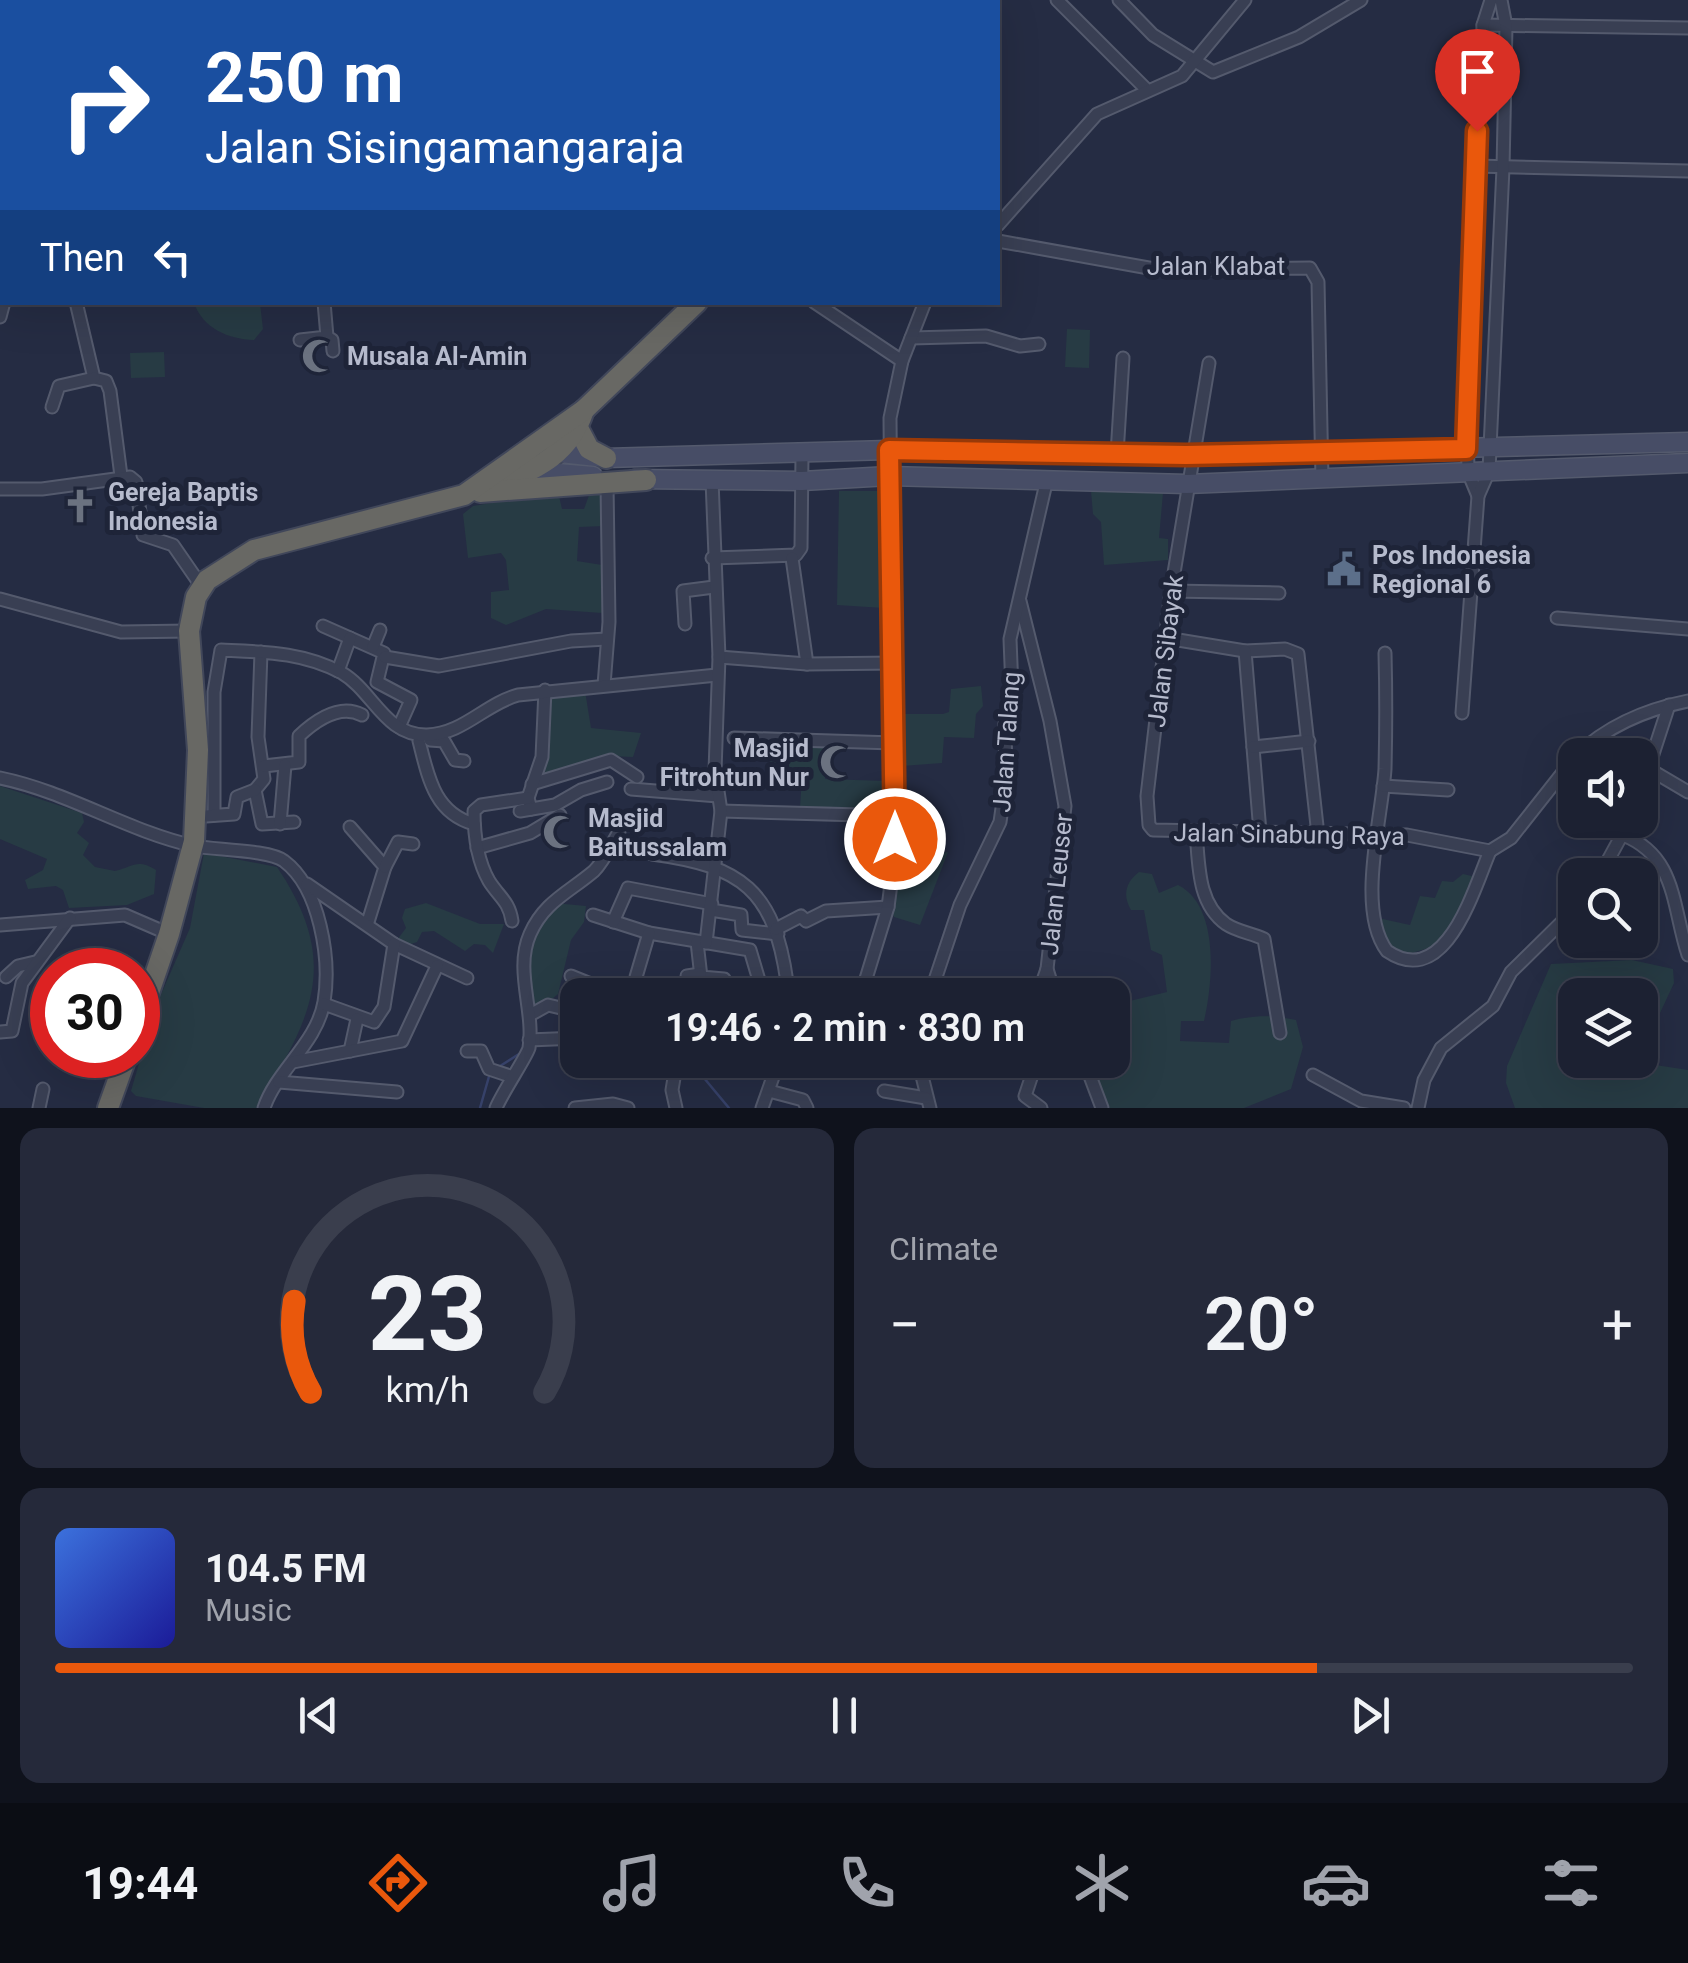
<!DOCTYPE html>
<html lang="en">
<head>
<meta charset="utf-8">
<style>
	body { margin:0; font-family:Roboto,sans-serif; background:#25293a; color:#f1f3f6; height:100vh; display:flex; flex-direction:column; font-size:38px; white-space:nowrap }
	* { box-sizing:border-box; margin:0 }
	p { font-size:32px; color:#a0a3ac }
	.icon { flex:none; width:55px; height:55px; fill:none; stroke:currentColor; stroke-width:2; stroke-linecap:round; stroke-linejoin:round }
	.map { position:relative; height:1108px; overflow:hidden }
	.details { display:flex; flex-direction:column; gap:20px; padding:20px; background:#0f121c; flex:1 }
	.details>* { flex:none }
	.banner { position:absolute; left:0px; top:0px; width:1000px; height:305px; box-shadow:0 10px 40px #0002,0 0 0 2px #3a3e4d; background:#1a4fa0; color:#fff; overflow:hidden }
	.fabs { position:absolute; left:1558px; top:738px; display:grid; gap:20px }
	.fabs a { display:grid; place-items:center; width:100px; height:100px; border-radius:20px; background:#1c2132; box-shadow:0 10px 40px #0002,0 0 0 2px #3a3e4d; font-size:50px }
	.speed { position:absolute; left:30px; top:948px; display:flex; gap:20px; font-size:50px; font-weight:700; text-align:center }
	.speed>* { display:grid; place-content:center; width:130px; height:130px; border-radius:50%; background:#1c2132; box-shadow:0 10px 40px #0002,0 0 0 2px #3a3e4d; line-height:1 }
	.speed .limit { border:15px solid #d22; background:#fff; color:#111 }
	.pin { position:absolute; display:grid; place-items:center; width:85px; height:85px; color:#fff; margin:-102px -42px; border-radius:50% 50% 50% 0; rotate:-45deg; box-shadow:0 0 10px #0007 }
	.pin .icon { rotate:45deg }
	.me { position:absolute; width:110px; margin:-55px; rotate:0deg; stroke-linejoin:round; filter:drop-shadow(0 0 8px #0008) }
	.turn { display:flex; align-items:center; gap:35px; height:210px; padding:0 40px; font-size:45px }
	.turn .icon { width:130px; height:130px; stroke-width:2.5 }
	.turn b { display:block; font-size:70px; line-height:85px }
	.then { display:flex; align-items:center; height:95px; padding:0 40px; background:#0003; gap:20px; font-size:38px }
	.big { font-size:75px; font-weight:600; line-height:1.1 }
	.details .card { flex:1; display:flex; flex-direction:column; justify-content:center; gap:15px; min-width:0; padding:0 35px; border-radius:20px; background:#25293a }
	.details .dial { align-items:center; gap:0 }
	.dial svg { height:260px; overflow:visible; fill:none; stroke:#3a3e4d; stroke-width:7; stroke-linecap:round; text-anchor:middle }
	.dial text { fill:#f1f3f6; stroke:none }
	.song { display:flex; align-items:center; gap:30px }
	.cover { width:120px; height:120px; border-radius:15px; background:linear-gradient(135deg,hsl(220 70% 55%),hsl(240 70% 35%)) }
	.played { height:10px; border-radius:5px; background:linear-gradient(90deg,#ea580c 80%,#3a3e4d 80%) }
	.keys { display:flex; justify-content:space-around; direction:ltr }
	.heat { display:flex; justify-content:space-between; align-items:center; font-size:55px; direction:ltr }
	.details .tiles { flex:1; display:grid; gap:20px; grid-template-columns:1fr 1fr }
	.card:last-child { grid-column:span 2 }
	.trip { position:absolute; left:560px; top:978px; width:570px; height:100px; border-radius:20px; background:#1c2132; box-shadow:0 10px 40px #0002,0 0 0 2px #3a3e4d; font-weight:600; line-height:100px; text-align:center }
	.dock { display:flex; height:160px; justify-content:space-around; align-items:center; background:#0b0d14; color:#a0a3ac }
	.dock .icon { width:70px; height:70px }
	.dock .current { color:#ea580c }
	.dock b { font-size:45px; color:#f1f3f6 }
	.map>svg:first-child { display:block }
	.green { fill:#273b44 }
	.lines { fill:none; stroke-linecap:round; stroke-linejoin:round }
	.stream { stroke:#364169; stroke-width:2.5 }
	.minor-casing { stroke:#545a6d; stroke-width:15 }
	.tertiary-casing { stroke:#545a6d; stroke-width:19 }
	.secondary-casing { stroke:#545a6d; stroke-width:21 }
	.trunk-casing { stroke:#41475a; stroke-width:24 }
	.minor { stroke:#393f53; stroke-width:11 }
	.tertiary { stroke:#393f53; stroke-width:15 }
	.secondary { stroke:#474d66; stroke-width:18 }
	.trunk { stroke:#686864; stroke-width:20 }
	.route-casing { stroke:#983908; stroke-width:25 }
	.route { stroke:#ea580c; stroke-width:18 }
	.labels { text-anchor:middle; stroke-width:10; stroke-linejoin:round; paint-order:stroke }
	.street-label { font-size:25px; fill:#b6bbcd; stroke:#1e2438 }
	.poi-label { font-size:25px; font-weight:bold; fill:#b6bbcd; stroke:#1e2438; text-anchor:start }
</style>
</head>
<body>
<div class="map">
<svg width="1688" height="1108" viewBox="0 0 1688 1108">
	<rect width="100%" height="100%" fill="#252c43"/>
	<!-- green -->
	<g class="green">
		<path d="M194,303H260L263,329L254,340C227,339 203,328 194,303Z"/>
		<polygon points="1067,329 1090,330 1089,368 1065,367"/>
		<polygon points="164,352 165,377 131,378 130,353"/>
		<polygon points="591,490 605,491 605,526 579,527 577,561 602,565 602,613 546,609 506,625 491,618 491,592 509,590 506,560 501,553 468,558 463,514 473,506 558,492 562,509 584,509"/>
		<polygon points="839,491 885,491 884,608 837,605"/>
		<polygon points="1091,491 1163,493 1159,538 1168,539 1168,560 1104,565 1101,522 1093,514"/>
		<polygon points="981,686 983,706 976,714 974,738 944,737 942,763 902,766 898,714 943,714 949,712 951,689"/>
		<polygon points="585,691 591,728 641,733 633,757 611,756 537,777 548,747 550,699 555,693"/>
		<polygon points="771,743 824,745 825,779 885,781 886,815 800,808 802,776 770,772"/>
		<path d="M0,786L82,813L84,822L77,833L89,843L83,855L95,867L115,871C133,867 137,858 156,870L154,894L127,905L69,908L63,890L56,886L28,889L25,880L43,870L47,859L0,839Z"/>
		<polygon points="948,852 920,925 894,917 890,907 900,860"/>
		<path d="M204,853L277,867C342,963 312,1018 256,1108H204L136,1096L131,1091L155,1008L190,928Z"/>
		<path d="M1139,872L1152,874L1159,893L1178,885C1220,906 1213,982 1204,1021H1181L1180,1041L1229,1043L1231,1021C1253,1015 1274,1015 1296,1020L1303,1047L1291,1089L1244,1108H1110L1099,1090L1093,1060H1112L1113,1005L1167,992L1162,955L1151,950L1144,910H1131C1122,895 1126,882 1139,872Z"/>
		<polygon points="1463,874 1476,877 1439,945 1405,955 1388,946 1378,918 1410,925 1420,896 1435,898 1442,881 1453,882"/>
		<polygon points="426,903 480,924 504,924 493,953 485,945 474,944 465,951 434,931 422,932 417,942 408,945 397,940 406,928 402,918 405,909"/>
		<path d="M554,903L586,906L584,922L571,940L558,994L547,1003L534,1005C519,976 535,926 554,903Z"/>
		<polygon points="1632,960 1673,969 1674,983 1660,1013 1640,1019 1640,995 1575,995 1575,1060 1623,1060 1688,1070 1688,1108 1515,1108 1506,1083 1507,1066 1551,964"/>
	</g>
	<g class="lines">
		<!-- stream -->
		<g class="stream">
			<polyline points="689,1060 729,1108"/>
			<polyline points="497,1068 519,1054"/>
			<polyline points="480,1108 490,1073"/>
		</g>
		<!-- minor casing -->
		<g class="minor-casing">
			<g id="minor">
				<polyline points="945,0 945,2"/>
				<polyline points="1057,0 1147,90"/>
				<polyline points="1119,0 1153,35 1213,72 1299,37 1361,0"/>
				<polyline points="85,2 85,0"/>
				<polyline points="281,2 318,2"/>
				<polyline points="420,2 420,0"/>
				<polyline points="1483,25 1688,28"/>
				<polyline points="1475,166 1688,171"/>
				<polyline points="0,222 2,223"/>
				<polyline points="998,225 1097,114 1182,76 1245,0"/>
				<polyline points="998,241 1160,270 1310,268 1318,282 1322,479"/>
				<polyline points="76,302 94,378 106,381 110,391 121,476"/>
				<polyline points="814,302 902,361"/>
				<polyline points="0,317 4,302"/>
				<polyline points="327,337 332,340 333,351"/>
				<polyline points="911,338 986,336 1020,346 1039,344"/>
				<polyline points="300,340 327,337 324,302"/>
				<polyline points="1209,363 1171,591 1147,796 1149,825 1153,830 1407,835 1490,851 1511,838 1575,757"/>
				<polyline points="52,407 59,386 94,378"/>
				<polyline points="1117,454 1123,358"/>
				<polyline points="0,489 42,489 130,477 136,482 143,535 173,545 202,587"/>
				<polyline points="1478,496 1468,472 1467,416 1483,25 1491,0"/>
				<polyline points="712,558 796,555 801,548 802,455"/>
				<polyline points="792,558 807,664"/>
				<polyline points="1171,591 1279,593"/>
				<polyline points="0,599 121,632 189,631"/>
				<polyline points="1020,601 1050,721 1065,806 1047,969 1055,995"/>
				<polyline points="1557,618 1688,629"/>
				<polyline points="685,624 683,591 714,587"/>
				<polyline points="323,626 384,653 377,682 411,700 399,727"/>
				<polyline points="1166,638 1245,651 1285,649 1298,654 1318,835"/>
				<polyline points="373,647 380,630"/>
				<polyline points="1245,651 1260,832"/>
				<polyline points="261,652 258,737 264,779 255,790 262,824 294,822"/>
				<path d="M1385,653C1386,691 1386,730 1385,769C1382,818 1356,910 1387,951C1446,991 1474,888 1490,851"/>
				<polyline points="385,657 439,666 571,641 607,639"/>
				<polyline points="719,657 807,664 895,663"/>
				<polyline points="338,671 350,638"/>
				<polyline points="604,685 609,622 607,484"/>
				<polyline points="1462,713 1478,496 1489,471 1490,448 1503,168 1506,26 1501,0"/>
				<polyline points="734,738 894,743"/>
				<polyline points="430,740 444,741 455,760 464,761"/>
				<path d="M419,741C428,776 434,813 474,824"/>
				<polyline points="1253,747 1309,741"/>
				<path d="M1577,755C1607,726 1648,709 1688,701"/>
				<path d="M264,766L299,762V736C315,721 339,703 362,715"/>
				<polyline points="1649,769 1688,792"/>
				<path d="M0,778C68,792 127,831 194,846C215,850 270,850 284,861C320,888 331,959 324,1002C317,1043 276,1071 264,1108"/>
				<polyline points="532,784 611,760 637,777"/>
				<polyline points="1383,786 1448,790"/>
				<polyline points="631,789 718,796"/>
				<polyline points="1640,794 1669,705"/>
				<polyline points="531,809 528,798 542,757 545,690"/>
				<polyline points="520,811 555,805 581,790 607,782"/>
				<polyline points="721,811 896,816"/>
				<path d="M214,815V692L221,650C264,652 303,652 342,673C373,691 385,736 427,735C463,734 485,704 518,695L717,675"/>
				<polyline points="206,816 234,814 237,797 255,790"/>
				<polyline points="280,824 285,765"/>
				<polyline points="350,827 385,867 368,922"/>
				<path d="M1196,832C1199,864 1197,903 1226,924C1238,932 1252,933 1264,939L1280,1033"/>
				<path d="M1623,835C1677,856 1672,907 1688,955"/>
				<polyline points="477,848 530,833 560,815"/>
				<polyline points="385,867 398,842 413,844"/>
				<polyline points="1600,875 1630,820"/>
				<polyline points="307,884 394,944 467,978"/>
				<polyline points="711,910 741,915 742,930 778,934"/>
				<path d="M593,915L649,933L750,950L761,987L787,982C774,890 742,866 652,854"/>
				<path d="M512,921C509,901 499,897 489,881C477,860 474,835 474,811L481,805L528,798"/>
				<polyline points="613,922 628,888 712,904"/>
				<polyline points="0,925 125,915 169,934"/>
				<polyline points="776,929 801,916 806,921 826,911 888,907"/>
				<polyline points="697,942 701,977 724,979 726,995"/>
				<polyline points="706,943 721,811 715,771 719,657 712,480"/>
				<polyline points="571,976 618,995"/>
				<polyline points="6,977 18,966 35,962"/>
				<polyline points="636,977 649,933"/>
				<polyline points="687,995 687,976 700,974"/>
				<polyline points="861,995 888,907 894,861 890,418 902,361 925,302"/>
				<polyline points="930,995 960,905 1000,822 1006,780 1005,724 1012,689 1010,639 1047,479"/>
				<polyline points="1038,995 1047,969"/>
				<polyline points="324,1004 374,1022 384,1007 394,944"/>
				<polyline points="530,1015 548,1005 578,1012"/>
				<polyline points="0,1032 12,1031 22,983 70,918"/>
				<polyline points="529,1040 578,1038"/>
				<polyline points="350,1051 357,1019"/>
				<polyline points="467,1051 481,1051 489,1069 510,1076"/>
				<polyline points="918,1060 930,1108"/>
				<polyline points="1037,1060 1025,1096 1041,1108"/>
				<polyline points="1084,1060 1102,1108"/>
				<polyline points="293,1062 402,1041 437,966"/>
				<polyline points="1313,1075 1361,1101 1404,1108"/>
				<polyline points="279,1082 397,1092"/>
				<polyline points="769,1091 803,1100 807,1108"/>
				<polyline points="884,1091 926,1098"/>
				<polyline points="39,1108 43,1089"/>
				<path d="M496,1108C502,1093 527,1056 529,1048C535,1011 514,970 530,934C544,902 568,893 594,871C604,861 611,845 619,832"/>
				<polyline points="575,1108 613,1104 628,1108"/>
				<polyline points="676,1108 672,1090 677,1060"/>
				<polyline points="762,1108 779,1060"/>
				<polyline points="1418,1108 1424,1080 1441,1048 1493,1006 1511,972 1575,909"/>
			</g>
		</g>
		<!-- tertiary casing -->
		<g class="tertiary-casing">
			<polyline id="tertiary" points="630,2 630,0"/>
		</g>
		<!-- secondary casing -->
		<g class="secondary-casing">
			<g id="secondary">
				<polyline points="561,453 606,458 889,450 1186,455 1688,442"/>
				<polyline points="533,471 593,476"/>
				<polyline points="634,479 802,481 889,476 1187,484 1688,463"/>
			</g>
		</g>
		<!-- trunk casing -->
		<g class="trunk-casing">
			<g id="trunk">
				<polyline points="963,2 965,0"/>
				<polyline points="578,428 589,449 606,458"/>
				<path d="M500,484C539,468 570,453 584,410"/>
				<polyline points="480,492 646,480"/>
				<polyline points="138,1025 169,934 194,841 198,750 189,631 196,597 207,580 254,550 464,495 584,410 697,302"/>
				<polyline points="108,1108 127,1055"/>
			</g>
		</g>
		<!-- minor -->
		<use href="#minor" class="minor"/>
		<!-- tertiary -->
		<use href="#tertiary" class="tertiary"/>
		<!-- secondary -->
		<use href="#secondary" class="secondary"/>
		<!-- trunk -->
		<use href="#trunk" class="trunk"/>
	</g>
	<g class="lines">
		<!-- route casing -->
		<g class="route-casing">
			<polyline id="route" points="895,839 889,450 1186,455 1466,449 1477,131"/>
		</g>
		<!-- route -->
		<use href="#route" class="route"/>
	</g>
	<!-- icons -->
	<defs>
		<g id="mosque-bare" transform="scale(2.7)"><path d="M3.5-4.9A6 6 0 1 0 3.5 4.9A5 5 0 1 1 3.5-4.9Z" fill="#6b7280" stroke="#1e2438" stroke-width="2.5" paint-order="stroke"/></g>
		<g id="church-bare" transform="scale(2.7)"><path d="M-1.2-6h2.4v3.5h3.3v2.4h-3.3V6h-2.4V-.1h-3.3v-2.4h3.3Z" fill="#6b7280" stroke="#1e2438" stroke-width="2.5" paint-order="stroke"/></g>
		<g id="civic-bare" transform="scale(2.7)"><path d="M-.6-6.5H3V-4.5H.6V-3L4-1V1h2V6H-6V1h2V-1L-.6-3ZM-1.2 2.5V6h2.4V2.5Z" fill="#5c6f8a" stroke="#1e2438" stroke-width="2.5" paint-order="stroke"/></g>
	</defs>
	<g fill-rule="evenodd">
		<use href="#mosque-bare" x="319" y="356"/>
		<use href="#church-bare" x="80" y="506"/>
		<use href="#civic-bare" x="1344" y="569"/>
		<use href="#mosque-bare" x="837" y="762"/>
		<use href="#mosque-bare" x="560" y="832"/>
	</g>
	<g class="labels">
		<!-- street labels -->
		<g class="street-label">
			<text x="1216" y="275">Jalan Klabat</text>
			<text transform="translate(1165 651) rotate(-83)" y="9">Jalan Sibayak</text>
			<text transform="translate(1006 742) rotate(-86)" y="9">Jalan Talang</text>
			<text transform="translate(1289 834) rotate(1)" y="9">Jalan Sinabung Raya</text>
			<text transform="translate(1056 884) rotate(-84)" y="9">Jalan Leuser</text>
		</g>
		<!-- poi labels -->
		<g class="poi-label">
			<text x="347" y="365">Musala Al-Amin</text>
			<text x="108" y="501">Gereja Baptis<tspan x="108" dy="29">Indonesia</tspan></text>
			<text x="1372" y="564">Pos Indonesia<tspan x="1372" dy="29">Regional 6</tspan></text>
			<text x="809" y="757" text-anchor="end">Masjid<tspan x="809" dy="29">Fitrohtun Nur</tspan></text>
			<text x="588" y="827">Masjid<tspan x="588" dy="29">Baitussalam</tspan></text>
		</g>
	</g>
</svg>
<div class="fabs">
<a><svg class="icon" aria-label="sound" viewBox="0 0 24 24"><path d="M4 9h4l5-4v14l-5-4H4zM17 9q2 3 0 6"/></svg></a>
<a><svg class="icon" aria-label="search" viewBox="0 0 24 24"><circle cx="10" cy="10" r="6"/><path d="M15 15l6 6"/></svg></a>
<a><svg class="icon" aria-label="layers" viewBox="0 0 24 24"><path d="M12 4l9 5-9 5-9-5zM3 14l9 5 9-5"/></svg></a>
</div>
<div class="speed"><div class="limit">30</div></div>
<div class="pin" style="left:1477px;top:131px;background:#d93025"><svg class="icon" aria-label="arrive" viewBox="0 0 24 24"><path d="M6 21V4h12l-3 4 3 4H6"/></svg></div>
<svg class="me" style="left:895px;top:839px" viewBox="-20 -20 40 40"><circle r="17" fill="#ea580c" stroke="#fff" stroke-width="3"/><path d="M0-11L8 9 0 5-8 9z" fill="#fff"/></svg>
<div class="trip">19:46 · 2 min · 830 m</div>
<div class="banner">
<div class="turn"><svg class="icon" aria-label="right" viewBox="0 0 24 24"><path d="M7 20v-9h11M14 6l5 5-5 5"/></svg><div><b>250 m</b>Jalan Sisingamangaraja</div></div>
<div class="then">Then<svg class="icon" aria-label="left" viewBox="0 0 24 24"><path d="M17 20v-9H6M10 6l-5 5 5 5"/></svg></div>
</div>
</div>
<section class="details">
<div class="tiles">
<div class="card dial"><svg viewBox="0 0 100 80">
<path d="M14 69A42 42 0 1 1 86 69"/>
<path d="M14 69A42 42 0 0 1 9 41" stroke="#ea580c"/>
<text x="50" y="56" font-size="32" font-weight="700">23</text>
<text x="50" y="72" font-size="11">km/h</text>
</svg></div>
<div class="card"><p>Climate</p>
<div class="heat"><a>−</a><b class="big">20°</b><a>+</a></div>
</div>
<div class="card">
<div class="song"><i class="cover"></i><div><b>104.5 FM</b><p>Music</p></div></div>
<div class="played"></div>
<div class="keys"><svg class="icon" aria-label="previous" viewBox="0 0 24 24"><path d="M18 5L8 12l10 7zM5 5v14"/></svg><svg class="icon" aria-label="pause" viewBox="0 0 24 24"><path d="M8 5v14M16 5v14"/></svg><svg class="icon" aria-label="next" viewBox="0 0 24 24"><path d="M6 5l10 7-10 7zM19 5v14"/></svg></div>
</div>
</div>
</section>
<nav class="dock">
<b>19:44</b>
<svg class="icon current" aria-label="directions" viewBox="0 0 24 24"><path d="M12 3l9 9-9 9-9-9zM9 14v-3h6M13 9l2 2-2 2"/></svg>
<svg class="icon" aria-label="music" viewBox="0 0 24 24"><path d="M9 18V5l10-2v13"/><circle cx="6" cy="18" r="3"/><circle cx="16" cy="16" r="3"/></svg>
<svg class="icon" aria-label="phone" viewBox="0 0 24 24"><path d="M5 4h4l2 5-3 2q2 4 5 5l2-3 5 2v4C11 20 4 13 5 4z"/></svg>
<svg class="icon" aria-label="climate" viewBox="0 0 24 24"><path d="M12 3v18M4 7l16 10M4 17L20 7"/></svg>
<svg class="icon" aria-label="car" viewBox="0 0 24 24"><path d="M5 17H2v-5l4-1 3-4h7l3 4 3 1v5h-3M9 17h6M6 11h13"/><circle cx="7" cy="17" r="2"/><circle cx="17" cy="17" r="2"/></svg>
<svg class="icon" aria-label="filters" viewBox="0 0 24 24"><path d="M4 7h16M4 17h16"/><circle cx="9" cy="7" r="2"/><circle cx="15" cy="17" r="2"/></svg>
</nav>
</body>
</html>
